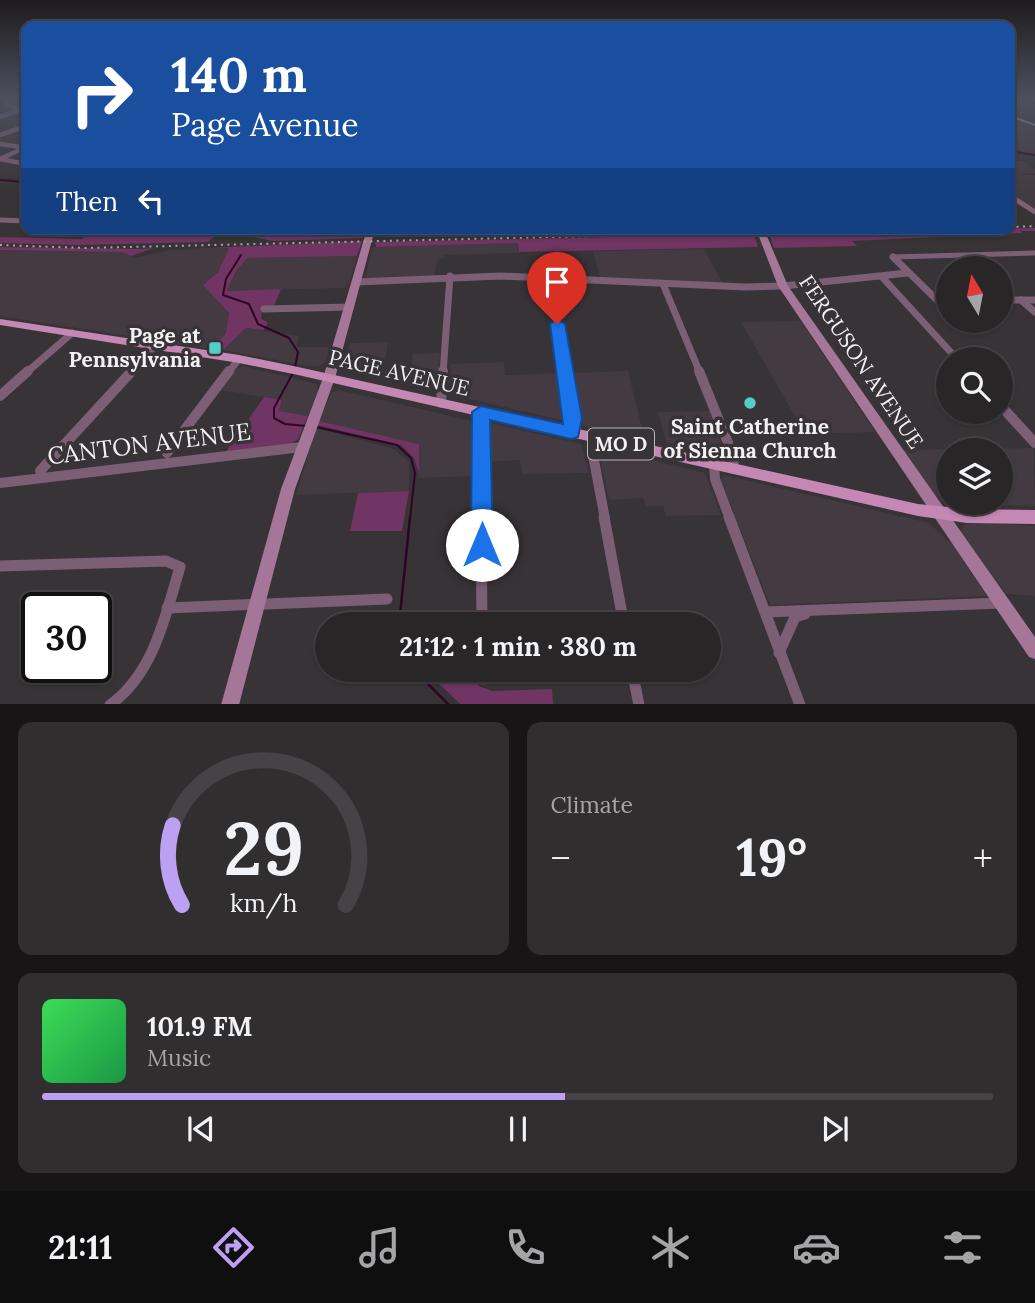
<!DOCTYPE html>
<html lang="en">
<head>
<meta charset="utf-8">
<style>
	body { margin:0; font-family:Lora,serif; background:#312e30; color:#f1f3f6; height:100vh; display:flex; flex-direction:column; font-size:26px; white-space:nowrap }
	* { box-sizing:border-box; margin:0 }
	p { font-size:23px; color:#a5a5a8 }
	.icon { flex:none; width:38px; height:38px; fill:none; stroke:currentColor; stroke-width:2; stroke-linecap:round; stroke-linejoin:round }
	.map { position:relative; height:704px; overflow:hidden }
	.details { display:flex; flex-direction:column; gap:18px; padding:18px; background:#171516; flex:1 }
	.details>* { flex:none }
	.hud { position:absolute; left:21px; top:21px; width:994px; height:214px; border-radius:14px; box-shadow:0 2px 5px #0004,0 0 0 2px #454345; background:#1a4fa0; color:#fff; overflow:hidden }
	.needle { width:46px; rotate:350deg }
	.buttons { position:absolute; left:936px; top:256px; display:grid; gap:14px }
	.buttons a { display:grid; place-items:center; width:77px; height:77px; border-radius:50%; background:#292628; box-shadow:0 2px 5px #0004,0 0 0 2px #454345; font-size:35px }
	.speed { position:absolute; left:21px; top:592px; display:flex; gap:14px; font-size:35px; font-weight:700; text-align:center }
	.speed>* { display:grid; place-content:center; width:91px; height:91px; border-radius:50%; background:#292628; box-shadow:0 2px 5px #0004,0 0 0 2px #454345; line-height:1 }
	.speed .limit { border:4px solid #111; border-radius:10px; background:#fff; color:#111 }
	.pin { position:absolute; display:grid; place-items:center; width:60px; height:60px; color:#fff; margin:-72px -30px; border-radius:50% 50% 50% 0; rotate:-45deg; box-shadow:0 0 7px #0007 }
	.pin .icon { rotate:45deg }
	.me { position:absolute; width:77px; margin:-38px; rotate:0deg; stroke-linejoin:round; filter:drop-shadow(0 0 5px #0008) }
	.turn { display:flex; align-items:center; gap:24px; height:147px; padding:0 35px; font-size:32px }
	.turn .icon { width:91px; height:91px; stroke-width:2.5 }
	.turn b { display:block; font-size:49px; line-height:60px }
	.then { display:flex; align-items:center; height:66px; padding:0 35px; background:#0003; gap:14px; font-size:26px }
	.big { font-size:52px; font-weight:800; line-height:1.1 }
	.details .card { flex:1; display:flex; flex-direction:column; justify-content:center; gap:10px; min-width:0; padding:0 24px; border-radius:14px; background:#312e30 }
	.details .dial { align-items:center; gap:0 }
	.dial svg { height:182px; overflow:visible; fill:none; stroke:#454345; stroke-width:7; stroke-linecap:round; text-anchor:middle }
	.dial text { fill:#f1f3f6; stroke:none }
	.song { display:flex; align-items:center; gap:21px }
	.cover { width:84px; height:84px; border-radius:10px; background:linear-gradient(135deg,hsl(130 70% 55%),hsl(140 70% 35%)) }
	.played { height:7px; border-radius:4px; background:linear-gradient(90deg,#bca0f2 55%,#454345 55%) }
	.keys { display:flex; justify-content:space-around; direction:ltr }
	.heat { display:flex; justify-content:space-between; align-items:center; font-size:38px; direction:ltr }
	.details .tiles { flex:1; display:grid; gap:18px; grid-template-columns:1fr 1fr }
	.card:last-child { grid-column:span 2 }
	.trip { position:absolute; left:315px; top:612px; width:406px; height:70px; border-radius:35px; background:#292628; box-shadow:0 2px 5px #0004,0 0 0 2px #454345; font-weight:800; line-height:70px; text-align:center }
	.tab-bar { display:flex; height:112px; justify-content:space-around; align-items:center; background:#100f10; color:#a5a5a8 }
	.tab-bar .icon { width:49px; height:49px }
	.tab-bar .active { color:#bca0f2 }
	.tab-bar b { font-size:32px; color:#f1f3f6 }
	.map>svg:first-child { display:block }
	.built { fill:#443a41; fill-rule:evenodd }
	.green { fill:#703562 }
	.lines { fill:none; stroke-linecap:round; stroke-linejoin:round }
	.stream-far1 { stroke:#320329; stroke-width:2 }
	.stream { stroke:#320329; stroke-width:2.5 }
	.street-far4 { stroke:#7d5f75; stroke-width:4.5 }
	.street-far3 { stroke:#7d5f75; stroke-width:5 }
	.street-far2 { stroke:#7d5f75; stroke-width:7 }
	.street-far1 { stroke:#7d5f75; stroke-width:10 }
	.street { stroke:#7d5f75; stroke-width:11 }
	.secondary { fill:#a67698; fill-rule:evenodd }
	.primary { fill:#c587b4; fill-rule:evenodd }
	.tram { stroke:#a7a3a6; stroke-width:2 }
	.rail { stroke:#a7a3a6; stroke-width:2; stroke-dasharray:2 4.5; stroke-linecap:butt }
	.route { fill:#1a73e8; stroke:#114b97; stroke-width:2 }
	.poi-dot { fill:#54cdc6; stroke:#373336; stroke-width:2.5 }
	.labels { text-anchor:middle; stroke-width:7; stroke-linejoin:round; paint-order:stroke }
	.shield { fill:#373336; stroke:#bbb8ba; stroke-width:2 }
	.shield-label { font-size:19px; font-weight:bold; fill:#f4f1f3 }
	.poi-label { font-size:21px; font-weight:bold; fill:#f4f1f3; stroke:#373336; text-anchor:end }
	.street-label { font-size:21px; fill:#f4f1f3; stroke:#373336 }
	.near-street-label { font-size:24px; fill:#f4f1f3; stroke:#373336 }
</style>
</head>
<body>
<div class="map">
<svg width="1035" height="705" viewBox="0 0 1035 705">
	<rect width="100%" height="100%" fill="#373336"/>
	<!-- built -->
	<g class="built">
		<polygon points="1010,119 1035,128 1035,154 1010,149"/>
		<polygon points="1010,161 1023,161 1035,169 1035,173 1017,175 1035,175 1035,210 1010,193"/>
		<polygon points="270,229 364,229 363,235 266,236"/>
		<polygon points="378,229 709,229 710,230 375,237"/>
		<polygon points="518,243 519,253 445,255 444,259 437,260 435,275 371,279 365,277 373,247"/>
		<polygon points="230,248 218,272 203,285 229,313 226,333 211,349 0,316 0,250 122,252 134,258 170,250"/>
		<polygon points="704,249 723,284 600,277 593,251"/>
		<polygon points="357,256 349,283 344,288 227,291 236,271 247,258"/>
		<polygon points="801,321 875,432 805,434 741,322"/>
		<polygon points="246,328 299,336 297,347 330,347 326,361 320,366 308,366 223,350"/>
		<polygon points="388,342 382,379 354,373 345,365 350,343"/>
		<polygon points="440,353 438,390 409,386 413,354"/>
		<polygon points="504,362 505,375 560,373 566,421 448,394 451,364"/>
		<polygon points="243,366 317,384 318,393 308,416 279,411 282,400 220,390 236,369"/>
		<polygon points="628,371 645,441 584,426 579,422 571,373"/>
		<polygon points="339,390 472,421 473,476 418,478 419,444 319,421 332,392"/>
		<polygon points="710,411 726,457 667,445 658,412"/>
		<polygon points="490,423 581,444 589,473 522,474 520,460 486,462 485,426"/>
		<polygon points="316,428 394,449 409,462 409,491 296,495"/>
		<polygon points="602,448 705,473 721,515 666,516 663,506 646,506 643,498 609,500 598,451"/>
		<path d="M1034,448L1035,506L970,504L968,507L945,504L932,492L903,450ZM948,450H1001V502H948Z"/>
		<polygon points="724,475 929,523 953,545 987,596 770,605 721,480"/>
		<polygon points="985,523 1035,526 1035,596 1006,594 960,531 965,524"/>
	</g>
	<!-- green -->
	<g class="green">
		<polygon points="1035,228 1035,231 1020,231 1022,233 852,241 857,246 774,248 769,234"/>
		<polygon points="94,229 270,229 267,236 363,235 363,238 272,241 254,237 215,236 208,242 77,245 0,243 0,237 82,239"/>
		<polygon points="754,234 758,247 519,252 518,243 376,247 375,242"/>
		<polygon points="362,241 357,256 247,258 236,271 227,291 281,289 274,306 262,306 261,319 268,322 264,330 246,328 223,350 211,349 226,333 229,313 203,285 218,272 229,248 188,249"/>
		<polygon points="0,247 143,249 154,248 131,256 122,252 0,250"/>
		<polygon points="264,397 282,400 279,411 308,416 298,439 289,445 225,453"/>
		<polygon points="319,421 419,444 419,473 414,458 401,445 317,425"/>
		<polygon points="409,491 402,531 350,531 358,493"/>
		<polygon points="425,670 475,670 479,686 492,691 552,689 553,704 460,704"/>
	</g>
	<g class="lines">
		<!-- stream-far1 -->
		<g class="stream-far1">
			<polyline points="1010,151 1035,155"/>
			<polyline points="0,180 26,182"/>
			<polyline points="175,229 192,229"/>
			<polyline points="253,236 254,229"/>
			<polyline points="241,255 226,279 223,295 249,304 258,324 289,338 298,352 295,368"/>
			<polyline points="293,373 274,408 274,418 285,424 307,426"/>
			<polyline points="316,427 397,445 411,458 415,473 410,519"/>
		</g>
		<!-- stream -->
		<g class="stream">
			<polyline points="399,625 410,517"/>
			<polyline points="414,670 449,705"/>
		</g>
		<!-- street-far4 -->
		<g class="street-far4">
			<polyline points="12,98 6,104 20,110"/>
			<polyline points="0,117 26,108"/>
			<polyline points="0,135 26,126"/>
			<polyline points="0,144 21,147"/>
			<polyline points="0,159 26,147"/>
			<polyline points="0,159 26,164"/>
		</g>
		<!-- street-far3 -->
		<g class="street-far3">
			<polyline points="1010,196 1035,212"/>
			<polyline points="0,220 26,221"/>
			<polyline points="893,257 1035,253"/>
		</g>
		<!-- street-far2 -->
		<g class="street-far2">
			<polyline points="893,257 938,301 948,301"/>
			<polyline points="550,276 566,373"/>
			<polyline points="882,277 957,359"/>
			<polyline points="357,282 501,276 745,287 783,286 908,273"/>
			<polyline points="663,284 700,373"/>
			<polyline points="1001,300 1035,300"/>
			<polyline points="1021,300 1035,312"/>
			<polyline points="264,309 350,307"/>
			<polyline points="26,373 72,333"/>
			<polyline points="130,373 155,346"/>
			<polyline points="228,373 239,359"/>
			<polyline points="443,373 450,276"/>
		</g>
		<!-- street-far1 -->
		<g class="street-far1">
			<polyline points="565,371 573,418 571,433"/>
			<polyline points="699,371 733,455 734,469"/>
			<polyline points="0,396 28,371"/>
			<polyline points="441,403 443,371"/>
			<polyline points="1001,406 1035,443"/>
			<polyline points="481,412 482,519"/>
			<polyline points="594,438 592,450 605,519"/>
			<polyline points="167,453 229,371"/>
			<polyline points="714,465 715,479 730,519"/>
			<polyline points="40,471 132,371"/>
			<polyline points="0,483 302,447"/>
		</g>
		<!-- street -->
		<g class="street">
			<polyline points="481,517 482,625"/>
			<polyline points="604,517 624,625"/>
			<polyline points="729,517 800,705"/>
			<path d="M0,566L166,561L180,567C165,617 154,673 110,705"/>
			<polyline points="167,608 387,599"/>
			<polyline points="766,612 1001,603"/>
			<polyline points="779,653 795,617 805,614"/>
			<polyline points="483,670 483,679"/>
			<polyline points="632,670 639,705"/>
		</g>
		<!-- secondary -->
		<g class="secondary">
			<polygon points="367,229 375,229 335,378 295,489 239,705 221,705 281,489 323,378"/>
			<polygon points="756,229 764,229 788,286 1035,637 1035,659 1029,657 778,286"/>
		</g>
		<!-- primary -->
		<polygon class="primary" points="0,319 239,355 298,367 918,504 967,509 1035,510 1035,524 967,523 918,516 298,375 239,363 0,325"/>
		<!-- tram -->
		<polyline class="tram" points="1010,116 1035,125"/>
		<!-- rail -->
		<g class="rail">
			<polyline points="1010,227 1035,226"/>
			<polyline points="0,245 85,248 891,229"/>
		</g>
	</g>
	<!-- sky -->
	<linearGradient id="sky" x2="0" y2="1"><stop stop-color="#1e1c1e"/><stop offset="0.5" stop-color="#4d505d"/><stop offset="1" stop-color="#4d505d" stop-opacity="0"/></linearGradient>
	<rect width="1035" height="197" fill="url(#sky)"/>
	<!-- route -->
	<polygon class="route" points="557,319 565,324 582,418 578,437 571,439 490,420 493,545 489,552 482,554 474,552 471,545 472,412 481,406 563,424 550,324"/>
	<!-- markers -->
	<g class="poi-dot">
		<rect x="208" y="341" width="14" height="14" rx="3.5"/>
		<circle cx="750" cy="403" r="7"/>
	</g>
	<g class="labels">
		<!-- shield labels -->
		<rect class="shield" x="588" y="428.5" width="66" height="31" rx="5"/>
		<g class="shield-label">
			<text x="621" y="451">MO D</text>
		</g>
		<!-- poi labels -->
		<g class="poi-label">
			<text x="201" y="343">Page at<tspan x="201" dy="24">Pennsylvania</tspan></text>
			<text x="750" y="434" text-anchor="middle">Saint Catherine<tspan x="750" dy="24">of Sienna Church</tspan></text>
		</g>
		<!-- street labels -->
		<g class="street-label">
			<text transform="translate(861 362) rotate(56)" y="7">FERGUSON AVENUE</text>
			<text transform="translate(399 373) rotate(13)" y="7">PAGE AVENUE</text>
		</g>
		<!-- near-street labels -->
		<g class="near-street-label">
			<text transform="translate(149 444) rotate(-7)" y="8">CANTON AVENUE</text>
		</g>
	</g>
</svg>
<div class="buttons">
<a><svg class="needle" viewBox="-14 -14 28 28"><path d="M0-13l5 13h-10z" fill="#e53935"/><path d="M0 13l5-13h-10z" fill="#a5a5a8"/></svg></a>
<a><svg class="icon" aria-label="search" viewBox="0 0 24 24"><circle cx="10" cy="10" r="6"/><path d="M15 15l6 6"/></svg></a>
<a><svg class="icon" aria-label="layers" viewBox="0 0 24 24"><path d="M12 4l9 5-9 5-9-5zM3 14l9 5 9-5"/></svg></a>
</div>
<div class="speed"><div class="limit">30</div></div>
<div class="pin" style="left:557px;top:324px;background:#d93025"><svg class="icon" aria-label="arrive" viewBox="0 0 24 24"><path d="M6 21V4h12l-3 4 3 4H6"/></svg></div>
<svg class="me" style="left:482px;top:545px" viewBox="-20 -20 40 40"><circle r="19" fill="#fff"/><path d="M0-13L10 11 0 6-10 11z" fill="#1a73e8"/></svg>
<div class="trip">21:12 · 1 min · 380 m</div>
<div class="hud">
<div class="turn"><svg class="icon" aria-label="right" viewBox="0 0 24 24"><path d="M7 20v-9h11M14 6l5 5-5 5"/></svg><div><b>140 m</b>Page Avenue</div></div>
<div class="then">Then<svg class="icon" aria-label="left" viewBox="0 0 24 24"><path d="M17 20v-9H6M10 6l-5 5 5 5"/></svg></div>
</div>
</div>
<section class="details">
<div class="tiles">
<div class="card dial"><svg viewBox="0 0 100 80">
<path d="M14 69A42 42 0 1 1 86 69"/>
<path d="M14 69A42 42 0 0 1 10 34" stroke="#bca0f2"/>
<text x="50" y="56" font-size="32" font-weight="700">29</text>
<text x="50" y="72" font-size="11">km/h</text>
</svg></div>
<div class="card"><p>Climate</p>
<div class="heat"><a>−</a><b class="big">19°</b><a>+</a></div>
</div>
<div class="card">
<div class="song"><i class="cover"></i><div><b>101.9 FM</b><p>Music</p></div></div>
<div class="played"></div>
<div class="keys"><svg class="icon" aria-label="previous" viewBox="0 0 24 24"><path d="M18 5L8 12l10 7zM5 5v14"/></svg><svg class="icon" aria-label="pause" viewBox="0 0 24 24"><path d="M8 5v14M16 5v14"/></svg><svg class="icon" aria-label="next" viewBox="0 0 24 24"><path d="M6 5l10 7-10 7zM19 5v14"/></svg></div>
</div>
</div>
</section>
<nav class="tab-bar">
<b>21:11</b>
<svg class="icon active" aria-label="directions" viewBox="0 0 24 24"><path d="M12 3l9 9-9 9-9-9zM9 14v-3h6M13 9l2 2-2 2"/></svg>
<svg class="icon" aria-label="music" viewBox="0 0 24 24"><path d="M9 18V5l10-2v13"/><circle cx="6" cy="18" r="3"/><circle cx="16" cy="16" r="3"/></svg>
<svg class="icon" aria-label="phone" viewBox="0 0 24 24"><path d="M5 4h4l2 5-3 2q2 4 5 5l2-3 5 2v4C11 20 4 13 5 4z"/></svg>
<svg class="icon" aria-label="climate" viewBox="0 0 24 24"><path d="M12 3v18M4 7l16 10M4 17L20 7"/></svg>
<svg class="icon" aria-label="car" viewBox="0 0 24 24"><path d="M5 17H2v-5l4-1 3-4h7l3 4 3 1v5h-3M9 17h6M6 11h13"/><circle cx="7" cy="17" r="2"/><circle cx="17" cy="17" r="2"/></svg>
<svg class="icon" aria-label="filters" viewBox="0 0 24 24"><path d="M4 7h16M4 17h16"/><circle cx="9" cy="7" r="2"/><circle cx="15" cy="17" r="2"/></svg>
</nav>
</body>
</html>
